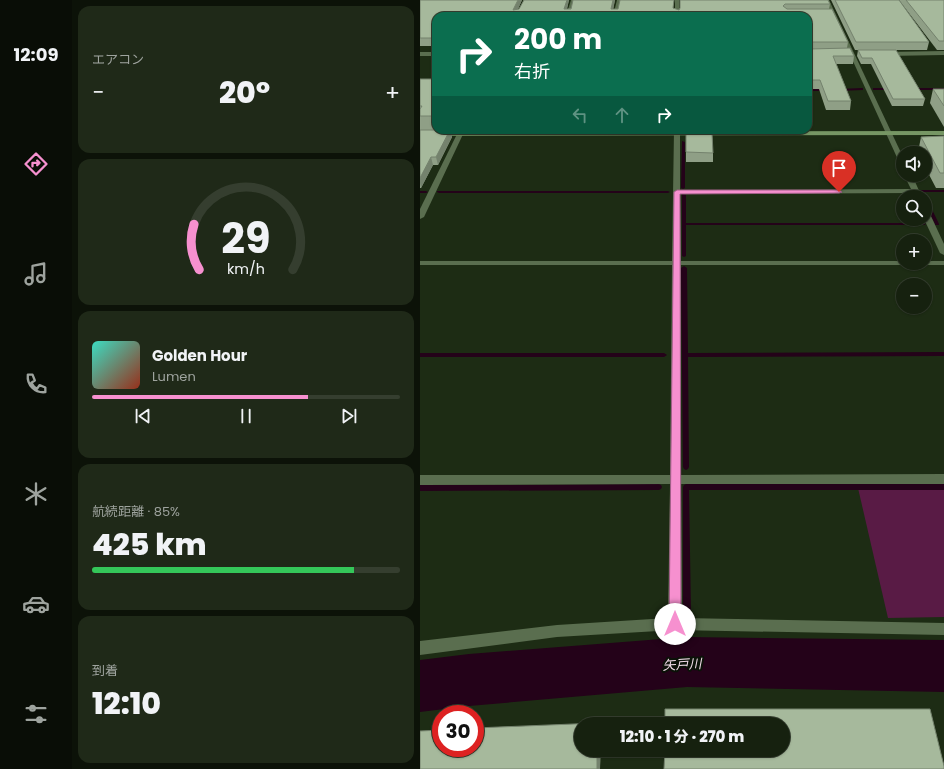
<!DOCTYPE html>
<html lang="ja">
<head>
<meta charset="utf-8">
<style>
	body { margin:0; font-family:Poppins,"Noto Sans JP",sans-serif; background:#1f2918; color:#f1f3f6; height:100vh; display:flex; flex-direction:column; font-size:15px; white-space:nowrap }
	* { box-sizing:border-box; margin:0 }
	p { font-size:13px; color:#9ea39e }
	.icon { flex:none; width:22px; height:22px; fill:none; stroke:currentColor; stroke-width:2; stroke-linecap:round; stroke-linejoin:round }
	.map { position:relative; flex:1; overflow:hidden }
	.side { display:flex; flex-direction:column; gap:6px; padding:6px; background:#0c1208; width:348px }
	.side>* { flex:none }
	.guide { position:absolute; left:12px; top:12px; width:380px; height:122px; border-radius:12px; box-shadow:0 1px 3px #0004,0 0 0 1px #353e2f; background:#0b6e4f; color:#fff; overflow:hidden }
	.fabs { position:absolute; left:476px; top:146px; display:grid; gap:8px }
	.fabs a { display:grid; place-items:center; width:36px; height:36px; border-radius:50%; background:#16210f; box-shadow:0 1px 3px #0004,0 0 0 1px #353e2f; font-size:20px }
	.speed { position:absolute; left:12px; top:705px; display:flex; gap:8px; font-size:20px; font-weight:700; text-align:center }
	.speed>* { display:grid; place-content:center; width:52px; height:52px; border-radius:50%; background:#16210f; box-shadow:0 1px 3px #0004,0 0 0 1px #353e2f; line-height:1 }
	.speed .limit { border:6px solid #d22; background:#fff; color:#111 }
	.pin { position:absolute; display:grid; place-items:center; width:34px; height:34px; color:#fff; margin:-41px -17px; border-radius:50% 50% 50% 0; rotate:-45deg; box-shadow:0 0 4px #0007 }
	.pin .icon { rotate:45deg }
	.me { position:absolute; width:44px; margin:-22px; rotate:0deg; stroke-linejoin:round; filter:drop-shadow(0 0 3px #0008) }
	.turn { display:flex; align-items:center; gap:14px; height:84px; padding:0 16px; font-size:18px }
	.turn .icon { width:52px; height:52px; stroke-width:2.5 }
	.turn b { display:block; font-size:28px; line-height:34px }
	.lanes { display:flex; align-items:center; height:38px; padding:0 16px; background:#0003; justify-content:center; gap:20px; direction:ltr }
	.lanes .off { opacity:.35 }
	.big { font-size:30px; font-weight:800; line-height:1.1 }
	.side .card { flex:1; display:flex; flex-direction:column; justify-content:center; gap:6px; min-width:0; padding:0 14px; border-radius:12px; background:#1f2918 }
	.side .dial { align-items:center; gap:0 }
	.dial svg { height:104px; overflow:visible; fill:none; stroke:#353e2f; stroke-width:7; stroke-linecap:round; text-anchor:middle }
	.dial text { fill:#f1f3f6; stroke:none }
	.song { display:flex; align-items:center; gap:12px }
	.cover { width:48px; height:48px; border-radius:6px; background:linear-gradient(135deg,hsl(170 70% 55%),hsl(10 70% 35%)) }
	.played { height:4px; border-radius:2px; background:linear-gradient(90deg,#f690cf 70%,#353e2f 70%) }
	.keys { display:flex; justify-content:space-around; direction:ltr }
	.heat { display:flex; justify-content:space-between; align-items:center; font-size:22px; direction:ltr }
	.charge { height:6px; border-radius:3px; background:linear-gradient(90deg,#34c759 85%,#353e2f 0) }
	.trip { position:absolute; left:154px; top:717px; width:216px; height:40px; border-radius:20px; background:#16210f; box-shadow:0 1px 3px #0004,0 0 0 1px #353e2f; font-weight:800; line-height:40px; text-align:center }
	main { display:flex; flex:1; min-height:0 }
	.tab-bar { display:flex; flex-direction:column; width:72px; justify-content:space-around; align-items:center; background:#090d06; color:#9ea39e }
	.tab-bar .icon { width:28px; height:28px }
	.tab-bar .on { color:#f690cf }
	.tab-bar b { font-size:18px; color:#f1f3f6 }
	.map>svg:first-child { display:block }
	.green { fill:#591b45 }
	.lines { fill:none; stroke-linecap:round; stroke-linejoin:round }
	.stream { fill:#240219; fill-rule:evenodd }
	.river { fill:#240219; fill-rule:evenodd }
	.lane { fill:#5a6e4f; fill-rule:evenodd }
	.street { fill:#5a6e4f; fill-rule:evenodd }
	.secondary { fill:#769664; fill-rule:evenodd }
	.wall { fill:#8f9f86 }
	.shaded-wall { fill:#74826d }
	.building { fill:#a6b99c; stroke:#74826d }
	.route { fill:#f690cf; stroke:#a05e87 }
	.labels { text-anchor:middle; stroke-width:4; stroke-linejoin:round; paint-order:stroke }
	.near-water-label { font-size:13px; font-style:italic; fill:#f3ddea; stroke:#0b1208 }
</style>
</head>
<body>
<main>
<nav class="tab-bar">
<b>12:09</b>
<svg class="icon on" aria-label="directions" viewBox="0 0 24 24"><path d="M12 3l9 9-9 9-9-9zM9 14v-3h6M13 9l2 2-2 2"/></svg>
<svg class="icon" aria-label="music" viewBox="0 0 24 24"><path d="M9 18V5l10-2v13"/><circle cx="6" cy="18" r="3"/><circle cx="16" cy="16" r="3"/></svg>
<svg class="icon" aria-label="phone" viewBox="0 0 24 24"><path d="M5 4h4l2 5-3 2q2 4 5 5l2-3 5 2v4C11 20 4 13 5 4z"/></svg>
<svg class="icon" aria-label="climate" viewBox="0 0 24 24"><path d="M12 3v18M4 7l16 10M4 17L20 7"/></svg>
<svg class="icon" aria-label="car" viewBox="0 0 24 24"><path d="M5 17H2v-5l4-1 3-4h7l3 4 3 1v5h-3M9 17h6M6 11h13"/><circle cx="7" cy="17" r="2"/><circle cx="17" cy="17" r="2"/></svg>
<svg class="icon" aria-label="filters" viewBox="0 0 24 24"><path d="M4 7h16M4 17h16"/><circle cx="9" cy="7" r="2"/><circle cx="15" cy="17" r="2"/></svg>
</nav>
<section class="side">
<div class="card"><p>エアコン</p>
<div class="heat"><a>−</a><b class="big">20°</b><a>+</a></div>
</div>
<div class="card dial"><svg viewBox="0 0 100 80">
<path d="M14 69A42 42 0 1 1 86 69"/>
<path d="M14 69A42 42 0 0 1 10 34" stroke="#f690cf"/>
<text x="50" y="56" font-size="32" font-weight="700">29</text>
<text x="50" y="72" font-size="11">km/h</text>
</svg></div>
<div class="card">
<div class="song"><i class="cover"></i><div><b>Golden Hour</b><p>Lumen</p></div></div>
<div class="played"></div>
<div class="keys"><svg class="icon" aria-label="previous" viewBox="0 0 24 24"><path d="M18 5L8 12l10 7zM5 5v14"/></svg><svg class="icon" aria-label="pause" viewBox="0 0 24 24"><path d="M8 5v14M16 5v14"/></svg><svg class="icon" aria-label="next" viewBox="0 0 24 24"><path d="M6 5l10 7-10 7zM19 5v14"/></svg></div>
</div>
<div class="card"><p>航続距離 · 85%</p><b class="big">425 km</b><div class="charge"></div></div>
<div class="card"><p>到着</p><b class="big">12:10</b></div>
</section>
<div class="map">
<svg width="524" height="769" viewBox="0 0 524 769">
	<rect width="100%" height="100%" fill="#1d2c14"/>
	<!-- green -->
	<polygon class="green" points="438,488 524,488 524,617 468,618"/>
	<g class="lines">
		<!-- stream -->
		<g class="stream">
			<polygon points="442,88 443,88 443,90 418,91 416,90 418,89"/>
			<polygon points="454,88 470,88 472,89 470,90 453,90 453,88"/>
			<polygon points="492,88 524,88 524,90 491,90 491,88"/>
			<polygon points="388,89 407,89 409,90 407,91 388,91"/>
			<polygon points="262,141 265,142 265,188 263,189 261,188"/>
			<polygon points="500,190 524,190 524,192 505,192 505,194 503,194 501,193"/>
			<polygon points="0,191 6,191 8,192 6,193 0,193"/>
			<polygon points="17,191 248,191 250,192 248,193 19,193 17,192"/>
			<polygon points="262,194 266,195 266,223 504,223 506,224 504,225 266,225 266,256 264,257 262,256"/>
			<polygon points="505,200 508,201 519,224 519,225 515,225 515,224 505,204"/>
			<polygon points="264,266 267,268 268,353 524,352 524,356 268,357 269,467 268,469 266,470 264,469 263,467 261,268"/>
			<polygon points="0,353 244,353 247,355 244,357 0,357"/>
			<polygon points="239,484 241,485 242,487 241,489 239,490 0,491 0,485"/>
			<polygon points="266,484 524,484 524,490 269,490 271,613 270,616 267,617 264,616 263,613 263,487 264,485"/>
		</g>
		<!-- river -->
		<polygon class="river" points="267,637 524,640 524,692 267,687 49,706 0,712 0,660 49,654"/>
		<!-- lane -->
		<g class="lane">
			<polygon points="151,0 155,0 150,16 146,16"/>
			<polygon points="197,0 201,0 197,16 193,16"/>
		</g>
		<!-- street -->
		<g class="street">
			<rect x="255" y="0" width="4" height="16"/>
			<polygon points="405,0 409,0 483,157 483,166 480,164"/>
			<polygon points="524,51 524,55 466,56 463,54 466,52"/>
			<rect x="0" y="52" width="16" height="4"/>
			<polygon points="39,130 45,130 4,217 0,219 0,209"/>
			<polygon points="254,130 260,130 260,190 491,189 484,175 492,175 501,195 496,197 493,193 260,194 261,261 483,261 483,263 487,263 483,265 261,265 261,475 524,474 524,484 261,484 262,618 524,623 524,635 255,630 137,637 0,655 0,641 137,625 248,618 250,484 0,485 0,475 250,475 252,265 0,265 0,261 252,261"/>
			<polygon points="505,210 509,212 524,244 524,255 520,253 504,219"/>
			<polygon points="505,261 524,261 524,265 502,265 501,263 505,263"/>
		</g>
		<!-- secondary -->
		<polygon class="secondary" points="524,131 524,135 0,136 0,132"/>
	</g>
	<!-- wall -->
	<g class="wall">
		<polygon points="0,0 102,0 98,9 99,9 104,0 149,0 147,9 195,0 193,9 254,9 259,10 260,8 260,0 410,4 409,9 428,42 427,48 434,56 433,64 416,64 431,101 430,110 406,110 399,89 388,89 388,16 16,16 16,46 0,46"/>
		<polygon points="411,0 479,0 509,42 507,50 476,50 505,99 503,106 472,106 451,64 441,64 437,56 438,50 435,50"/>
		<polygon points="479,0 524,0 524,50 517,50"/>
		<polygon points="0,79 16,79 16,130 36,130 30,130 32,137 18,165 13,165 1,188 0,188"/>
		<polygon points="513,89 524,89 524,127 510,103"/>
		<polygon points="266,132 293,153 293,162 266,162"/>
		<polygon points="524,136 524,188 516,188 505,167 505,153 498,153 498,152 501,137"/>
	</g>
	<!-- shaded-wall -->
	<g class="shaded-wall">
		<polygon points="98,0 102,0 95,16 93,10"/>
		<polygon points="147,0 149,0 145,16 144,9"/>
		<polygon points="193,0 195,0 192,16 191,9"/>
		<polygon points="30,130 32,137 18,165 16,157"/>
		<polygon points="11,157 13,165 1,188 0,183 0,178"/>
		<polygon points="177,750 181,750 180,769 177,769"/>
	</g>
	<!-- building -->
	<g class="building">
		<polygon points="0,0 98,0 93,10 99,9 104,0 147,0 144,9 151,9 153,0 193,0 191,9 198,9 200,0 254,0 253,8 259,10 260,8 260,0 408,0 410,4 365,4 363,6 367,9 412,9 428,42 389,42 388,46 388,16 16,16 16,38 0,38"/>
		<polygon points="415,0 479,0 509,42 436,42"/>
		<polygon points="486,0 524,0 524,41 519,41"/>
		<polygon points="388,48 389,49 430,48 434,56 413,56 431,101 408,101 400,80 388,80"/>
		<polygon points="438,50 476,50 505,99 473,99 452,58 442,58"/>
		<polygon points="0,79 16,79 16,116 0,116 0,109 2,106 0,106"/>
		<polygon points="513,89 524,89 524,106"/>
		<polygon points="0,130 30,130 16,157 11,157 0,178"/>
		<polygon points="266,132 292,133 293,153 266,152"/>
		<polygon points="524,136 524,173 520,173 501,137"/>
		<polygon points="245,709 510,709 524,766 524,769 244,769 245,750 363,750 363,724 245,724"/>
		<polygon points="178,723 178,724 161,724 161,750 177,750 177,769 0,769 0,731 21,730 21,748 55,748 55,728"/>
	</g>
	<!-- route -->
	<polygon class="route" points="257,190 419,190 422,192 419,193 260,194 261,624 260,628 255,630 251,628 249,624 254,192"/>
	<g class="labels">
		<!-- near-water labels -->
		<g class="near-water-label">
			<text transform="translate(262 664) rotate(-3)" y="5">矢戸川</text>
		</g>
	</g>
</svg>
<div class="fabs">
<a><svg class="icon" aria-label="sound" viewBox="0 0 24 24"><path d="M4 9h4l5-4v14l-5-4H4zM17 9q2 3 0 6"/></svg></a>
<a><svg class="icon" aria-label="search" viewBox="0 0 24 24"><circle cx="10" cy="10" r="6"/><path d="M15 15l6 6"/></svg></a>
<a>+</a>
<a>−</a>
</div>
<div class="speed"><div class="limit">30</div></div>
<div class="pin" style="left:419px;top:192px;background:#d93025"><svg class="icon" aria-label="arrive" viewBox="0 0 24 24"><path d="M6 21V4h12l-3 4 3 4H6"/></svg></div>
<svg class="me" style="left:255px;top:624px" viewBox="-20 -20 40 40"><circle r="19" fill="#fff"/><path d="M0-13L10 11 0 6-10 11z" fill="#f690cf"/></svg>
<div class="trip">12:10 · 1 分 · 270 m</div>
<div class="guide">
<div class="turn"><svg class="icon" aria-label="right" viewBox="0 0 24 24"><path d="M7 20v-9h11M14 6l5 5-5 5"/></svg><div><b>200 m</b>右折</div></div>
<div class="lanes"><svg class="icon off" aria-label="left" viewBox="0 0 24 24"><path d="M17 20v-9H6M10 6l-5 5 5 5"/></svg><svg class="icon off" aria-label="ahead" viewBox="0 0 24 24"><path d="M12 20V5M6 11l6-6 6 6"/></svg><svg class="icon" aria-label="right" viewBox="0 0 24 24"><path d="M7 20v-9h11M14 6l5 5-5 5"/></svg></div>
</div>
</div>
</main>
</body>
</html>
